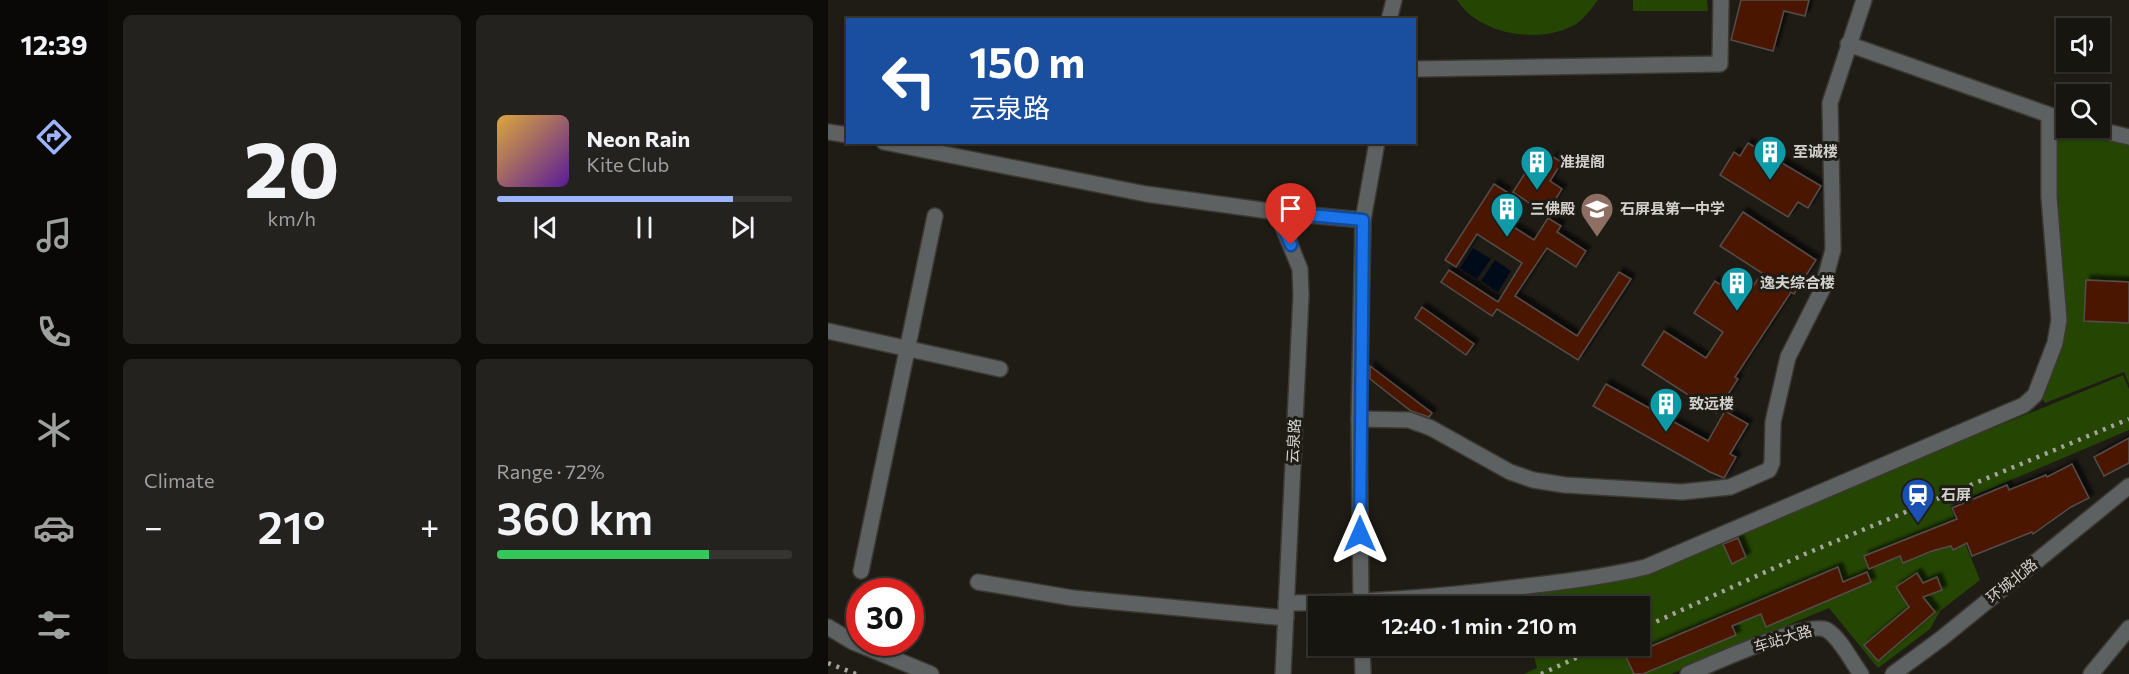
<!DOCTYPE html>
<html lang="en">
<head>
<meta charset="utf-8">
<style>
	body { margin:0; font-family:Commissioner,"Noto Sans SC",sans-serif; background:#24221e; color:#f1f3f6; height:100vh; display:flex; flex-direction:column; font-size:22px; white-space:nowrap }
	* { box-sizing:border-box; margin:0 }
	p { font-size:20px; color:#9e9f9f }
	.icon { flex:none; width:33px; height:33px; fill:none; stroke:currentColor; stroke-width:2; stroke-linecap:round; stroke-linejoin:round }
	.map { position:relative; flex:1; overflow:hidden }
	.drawer { display:flex; flex-direction:column; gap:15px; padding:15px; background:#0d0c09; width:720px }
	.drawer>* { flex:none }
	.top-card { position:absolute; left:18px; top:18px; width:570px; height:126px; border-radius:0px; box-shadow:0 2px 4px #0004,0 0 0 2px #363430; background:#1a4fa0; color:#fff; overflow:hidden }
	.controls { position:absolute; left:1228px; top:18px; display:grid; gap:12px }
	.controls a { display:grid; place-items:center; width:54px; height:54px; border-radius:0px; background:#171510; box-shadow:0 2px 4px #0004,0 0 0 2px #363430; font-size:30px }
	.speed { position:absolute; left:18px; top:578px; display:flex; gap:12px; font-size:30px; font-weight:700; text-align:center }
	.speed>* { display:grid; place-content:center; width:78px; height:78px; border-radius:50%; background:#171510; box-shadow:0 2px 4px #0004,0 0 0 2px #363430; line-height:1 }
	.speed .limit { border:9px solid #d22; background:#fff; color:#111 }
	.pin { position:absolute; display:grid; place-items:center; width:51px; height:51px; color:#fff; margin:-62px -26px; border-radius:50% 50% 50% 0; rotate:-45deg; box-shadow:0 0 6px #0007 }
	.pin .icon { rotate:45deg }
	.me { position:absolute; width:66px; margin:-33px; rotate:0deg; stroke-linejoin:round; filter:drop-shadow(0 0 4px #0008) }
	.turn { display:flex; align-items:center; gap:21px; height:126px; padding:0 24px; font-size:27px }
	.turn .icon { width:78px; height:78px; stroke-width:2.5 }
	.turn b { display:block; font-size:42px; line-height:51px }
	.big { font-size:45px; font-weight:600; line-height:1.1 }
	.drawer .card { flex:1; display:flex; flex-direction:column; justify-content:center; gap:9px; min-width:0; padding:0 21px; border-radius:9px; background:#24221e }
	.drawer .dial { align-items:center; gap:0 }
	.dial b { font-size:78px; line-height:1 }
	.song { display:flex; align-items:center; gap:18px }
	.cover { width:72px; height:72px; border-radius:9px; background:linear-gradient(135deg,hsl(40 70% 55%),hsl(270 70% 35%)) }
	.played { height:6px; border-radius:3px; background:linear-gradient(90deg,#9cb4fd 80%,#363430 80%) }
	.keys { display:flex; justify-content:space-around; direction:ltr }
	.heat { display:flex; justify-content:space-between; align-items:center; font-size:33px; direction:ltr }
	.charge { height:9px; border-radius:4px; background:linear-gradient(90deg,#34c759 72%,#363430 0) }
	.drawer .tiles { flex:1; display:grid; gap:15px; grid-template-columns:repeat(2,1fr) }
	.trip { position:absolute; left:480px; top:596px; width:342px; height:60px; border-radius:0px; background:#171510; box-shadow:0 2px 4px #0004,0 0 0 2px #363430; font-weight:600; line-height:60px; text-align:center }
	main { display:flex; flex:1; min-height:0 }
	.dock { display:flex; flex-direction:column; width:108px; justify-content:space-around; align-items:center; background:#090806; color:#9e9f9f }
	.dock .icon { width:42px; height:42px }
	.dock .selected { color:#9cb4fd }
	.dock b { font-size:27px; color:#f1f3f6 }
	.map>svg:first-child { display:block }
	.green { fill:#254502 }
	.water { fill:#000b1a }
	.building { fill:#4b1904; stroke:#544c49; stroke-width:1.5; filter:url(#shadow) }
	.lines { fill:none; stroke-linecap:round; stroke-linejoin:round }
	.minor-casing { stroke:#3c3933; stroke-width:18 }
	.minor { stroke:#5d6161; stroke-width:15 }
	.rail { stroke:#a6a39f; stroke-width:4.5; stroke-dasharray:3 6; stroke-linecap:butt }
	.route-casing { stroke:#114b97; stroke-width:15 }
	.route { stroke:#1a73e8; stroke-width:10 }
	.labels { text-anchor:middle; stroke-width:6; stroke-linejoin:round; paint-order:stroke }
	.poi-label { font-size:15px; font-weight:bold; fill:#d3d1cd; stroke:#1f1c16; text-anchor:start }
	.street-label { font-size:15px; fill:#d3d1cd; stroke:#1f1c16 }
</style>
</head>
<body>
<main>
<nav class="dock">
<b>12:39</b>
<svg class="icon selected" aria-label="directions" viewBox="0 0 24 24"><path d="M12 3l9 9-9 9-9-9zM9 14v-3h6M13 9l2 2-2 2"/></svg>
<svg class="icon" aria-label="music" viewBox="0 0 24 24"><path d="M9 18V5l10-2v13"/><circle cx="6" cy="18" r="3"/><circle cx="16" cy="16" r="3"/></svg>
<svg class="icon" aria-label="phone" viewBox="0 0 24 24"><path d="M5 4h4l2 5-3 2q2 4 5 5l2-3 5 2v4C11 20 4 13 5 4z"/></svg>
<svg class="icon" aria-label="climate" viewBox="0 0 24 24"><path d="M12 3v18M4 7l16 10M4 17L20 7"/></svg>
<svg class="icon" aria-label="car" viewBox="0 0 24 24"><path d="M5 17H2v-5l4-1 3-4h7l3 4 3 1v5h-3M9 17h6M6 11h13"/><circle cx="7" cy="17" r="2"/><circle cx="17" cy="17" r="2"/></svg>
<svg class="icon" aria-label="filters" viewBox="0 0 24 24"><path d="M4 7h16M4 17h16"/><circle cx="9" cy="7" r="2"/><circle cx="15" cy="17" r="2"/></svg>
</nav>
<section class="drawer">
<div class="tiles">
<div class="card dial"><b>20</b><p>km/h</p></div>
<div class="card">
<div class="song"><i class="cover"></i><div><b>Neon Rain</b><p>Kite Club</p></div></div>
<div class="played"></div>
<div class="keys"><svg class="icon" aria-label="previous" viewBox="0 0 24 24"><path d="M18 5L8 12l10 7zM5 5v14"/></svg><svg class="icon" aria-label="pause" viewBox="0 0 24 24"><path d="M8 5v14M16 5v14"/></svg><svg class="icon" aria-label="next" viewBox="0 0 24 24"><path d="M6 5l10 7-10 7zM19 5v14"/></svg></div>
</div>
<div class="card"><p>Climate</p>
<div class="heat"><a>−</a><b class="big">21°</b><a>+</a></div>
</div>
<div class="card"><p>Range · 72%</p><b class="big">360 km</b><div class="charge"></div></div>
</div>
</section>
<div class="map">
<svg width="1301" height="674" viewBox="0 0 1301 674">
	<defs>
		<filter id="shadow"><feDropShadow dx="4.5" dy="-4.5" stdDeviation="1.5" flood-color="#0009"/></filter>
	</defs>
	<rect width="100%" height="100%" fill="#1f1c16"/>
	<!-- green -->
	<g class="green">
		<path d="M629,0H770C764,8 756,19 748,24C713,45 651,35 629,0Z"/>
		<polygon points="805,0 879,0 880,11 805,11"/>
		<polygon points="1227,123 1301,142 1301,384 1296,372 1217,403 1211,394 1235,310"/>
		<polygon points="1295,375 1301,389 1301,430 1122,506 1152,580 1112,611 1102,629 1050,668 1001,608 843,674 696,674 709,668 703,645 812,645 812,606 693,606 686,581 825,570 913,531"/>
	</g>
	<!-- water -->
	<g class="water">
		<polygon points="645,248 663,259 649,279 632,268"/>
		<polygon points="667,260 683,271 670,292 653,281"/>
	</g>
	<!-- building -->
	<g class="building">
		<polygon points="913,0 981,0 977,16 956,11 945,51 903,40"/>
		<polygon points="920,143 993,186 980,208 970,202 960,217 892,175 906,152 912,156"/>
		<polygon points="725,157 734,162 722,181 734,189 718,214 685,192 701,167 713,175"/>
		<polygon points="666,184 679,192 665,214 706,240 720,218 733,226 729,232 758,251 748,267 719,248 687,296 749,336 791,272 803,279 750,360 669,309 664,316 613,282 621,270 670,302 694,263 649,234 628,267 617,260"/>
		<polygon points="915,212 988,260 966,294 963,292 907,377 910,379 888,413 814,365 836,331 878,358 895,332 866,313 887,281 916,300 934,273 892,246"/>
		<polygon points="1258,280 1301,282 1301,323 1256,321"/>
		<polygon points="594,307 646,344 638,355 587,318"/>
		<polygon points="542,366 604,413 601,417 583,411 542,379"/>
		<polygon points="778,384 880,441 897,411 920,424 902,454 908,457 896,478 882,472 765,406"/>
		<polygon points="1301,438 1301,463 1276,476 1266,457"/>
		<polygon points="1244,464 1261,498 1243,507 1205,534 1204,532 1144,556 1139,543 1125,550 1123,546 1104,551 1075,563 1072,556 1041,569 1036,556 1129,519 1124,508 1179,485 1181,490 1218,475 1219,477"/>
		<polygon points="910,538 918,557 904,564 895,544"/>
		<polygon points="1010,567 1015,582 1039,572 1043,582 938,627 933,614 904,626 908,635 815,674 806,674 798,657"/>
		<polygon points="1089,573 1095,583 1109,577 1114,590 1095,597 1107,612 1050,661 1036,645 1081,607 1068,587"/>
	</g>
	<g class="lines">
		<!-- minor casing -->
		<g class="minor-casing">
			<g id="minor">
				<polyline points="561,20 566,0"/>
				<polyline points="1020,44 1239,121"/>
				<polyline points="586,69 892,64 893,0"/>
				<polyline points="1263,128 1301,137"/>
				<polyline points="0,132 20,135"/>
				<polyline points="56,142 318,194 449,212 535,220"/>
				<polyline points="449,212 472,269 473,295 455,674"/>
				<polyline points="0,331 172,369"/>
				<polyline points="531,419 581,420 603,428 682,472 705,480 737,485 854,492 902,487 941,470 944,463 945,422 960,357 994,290 1005,250 1002,103 1036,0"/>
				<polyline points="33,571 107,216"/>
				<polyline points="150,582 245,598 458,618"/>
				<path d="M458,603C537,603 613,597 691,587C734,582 776,577 818,567L1196,405L1207,395L1227,343L1231,320L1221,197V117"/>
				<polyline points="533,606 531,419 535,220 549,142"/>
				<polyline points="0,627 25,642 103,674"/>
				<polyline points="534,645 535,674"/>
				<path d="M860,674C883,664 980,620 999,630C1013,639 1023,661 1033,674"/>
				<polyline points="1065,674 1114,638 1301,486"/>
				<polyline points="1263,674 1301,628"/>
			</g>
		</g>
		<!-- minor -->
		<use href="#minor" class="minor"/>
		<!-- rail -->
		<g class="rail">
			<polyline points="812,629 977,554 1301,419"/>
			<polyline points="0,663 28,674"/>
			<polyline points="713,674 776,645"/>
		</g>
	</g>
	<g class="lines">
		<!-- route casing -->
		<g class="route-casing">
			<polyline id="route" points="463,245 449,212 535,220 532,534"/>
		</g>
		<!-- route -->
		<use href="#route" class="route"/>
	</g>
	<!-- icons -->
	<defs>
		<g id="building-pin" transform="scale(1.725)"><path d="M0 17L-7.5 6A9.5 9.5 0 1 1 7.5 6Z" fill="#0f9aa8" stroke="#1f1c16"/><path d="M-4-6H4V6H1V3H-1V6H-4ZM-2.5-4.3h1.7v1.8h-1.7ZM.8-4.3h1.7v1.8H.8ZM-2.5-1h1.7V.8h-1.7ZM.8-1h1.7V.8H.8Z" fill="#fff"/></g>
		<g id="school-pin" transform="scale(1.725)"><path d="M0 17L-7.5 6A9.5 9.5 0 1 1 7.5 6Z" fill="#8d6e63" stroke="#1f1c16"/><path d="M0-5L7-2L0 1L-7-2ZM-4 1L0 2.5L4 1V4Q0 6-4 4Z" fill="#fff"/></g>
		<g id="station-pin" transform="scale(1.725)"><path d="M0 17L-7.5 6A9.5 9.5 0 1 1 7.5 6Z" fill="#1a4fb4" stroke="#1f1c16"/><path d="M-3-6H3Q5-6 5-4V2Q5 4 3 4L4.5 6H3L1.5 4h-3L-3 6H-4.5L-3 4Q-5 4-5 2V-4Q-5-6-3-6ZM-3.5-4v3h7v-3ZM-3.5 1v1.5H-2V1ZM2 1v1.5H3.5V1Z" fill="#fff"/></g>
	</defs>
	<g fill-rule="evenodd">
		<use href="#building-pin" x="942" y="152"/>
		<use href="#building-pin" x="709" y="162"/>
		<use href="#building-pin" x="679" y="209"/>
		<use href="#school-pin" x="769" y="209"/>
		<use href="#building-pin" x="909" y="283"/>
		<use href="#building-pin" x="838" y="404"/>
		<use href="#station-pin" x="1090" y="495"/>
	</g>
	<g class="labels">
		<!-- poi labels -->
		<g class="poi-label">
			<text x="965" y="157">至诚楼</text>
			<text x="732" y="167">准提阁</text>
			<text x="702" y="214">三佛殿</text>
			<text x="792" y="214">石屏县第一中学</text>
			<text x="932" y="288">逸夫综合楼</text>
			<text x="861" y="409">致远楼</text>
			<text x="1113" y="500">石屏</text>
		</g>
		<!-- street labels -->
		<g class="street-label">
			<text transform="translate(466 441) rotate(-87)" y="5">云泉路</text>
			<text transform="translate(1184 581) rotate(-39)" y="5">环城北路</text>
			<text transform="translate(955 639) rotate(-17)" y="5">车站大路</text>
		</g>
	</g>
</svg>
<div class="controls">
<a><svg class="icon" aria-label="sound" viewBox="0 0 24 24"><path d="M4 9h4l5-4v14l-5-4H4zM17 9q2 3 0 6"/></svg></a>
<a><svg class="icon" aria-label="search" viewBox="0 0 24 24"><circle cx="10" cy="10" r="6"/><path d="M15 15l6 6"/></svg></a>
</div>
<div class="speed"><div class="limit">30</div></div>
<div class="pin" style="left:463px;top:245px;background:#d93025"><svg class="icon" aria-label="arrive" viewBox="0 0 24 24"><path d="M6 21V4h12l-3 4 3 4H6"/></svg></div>
<svg class="me" style="left:532px;top:534px" viewBox="-20 -20 40 40"><path d="M0-17L14 15 0 8-14 15z" fill="#1a73e8" stroke="#fff" stroke-width="4"/></svg>
<div class="trip">12:40 · 1 min · 210 m</div>
<div class="top-card">
<div class="turn"><svg class="icon" aria-label="left" viewBox="0 0 24 24"><path d="M17 20v-9H6M10 6l-5 5 5 5"/></svg><div><b>150 m</b>云泉路</div></div>
</div>
</div>
</main>
</body>
</html>
